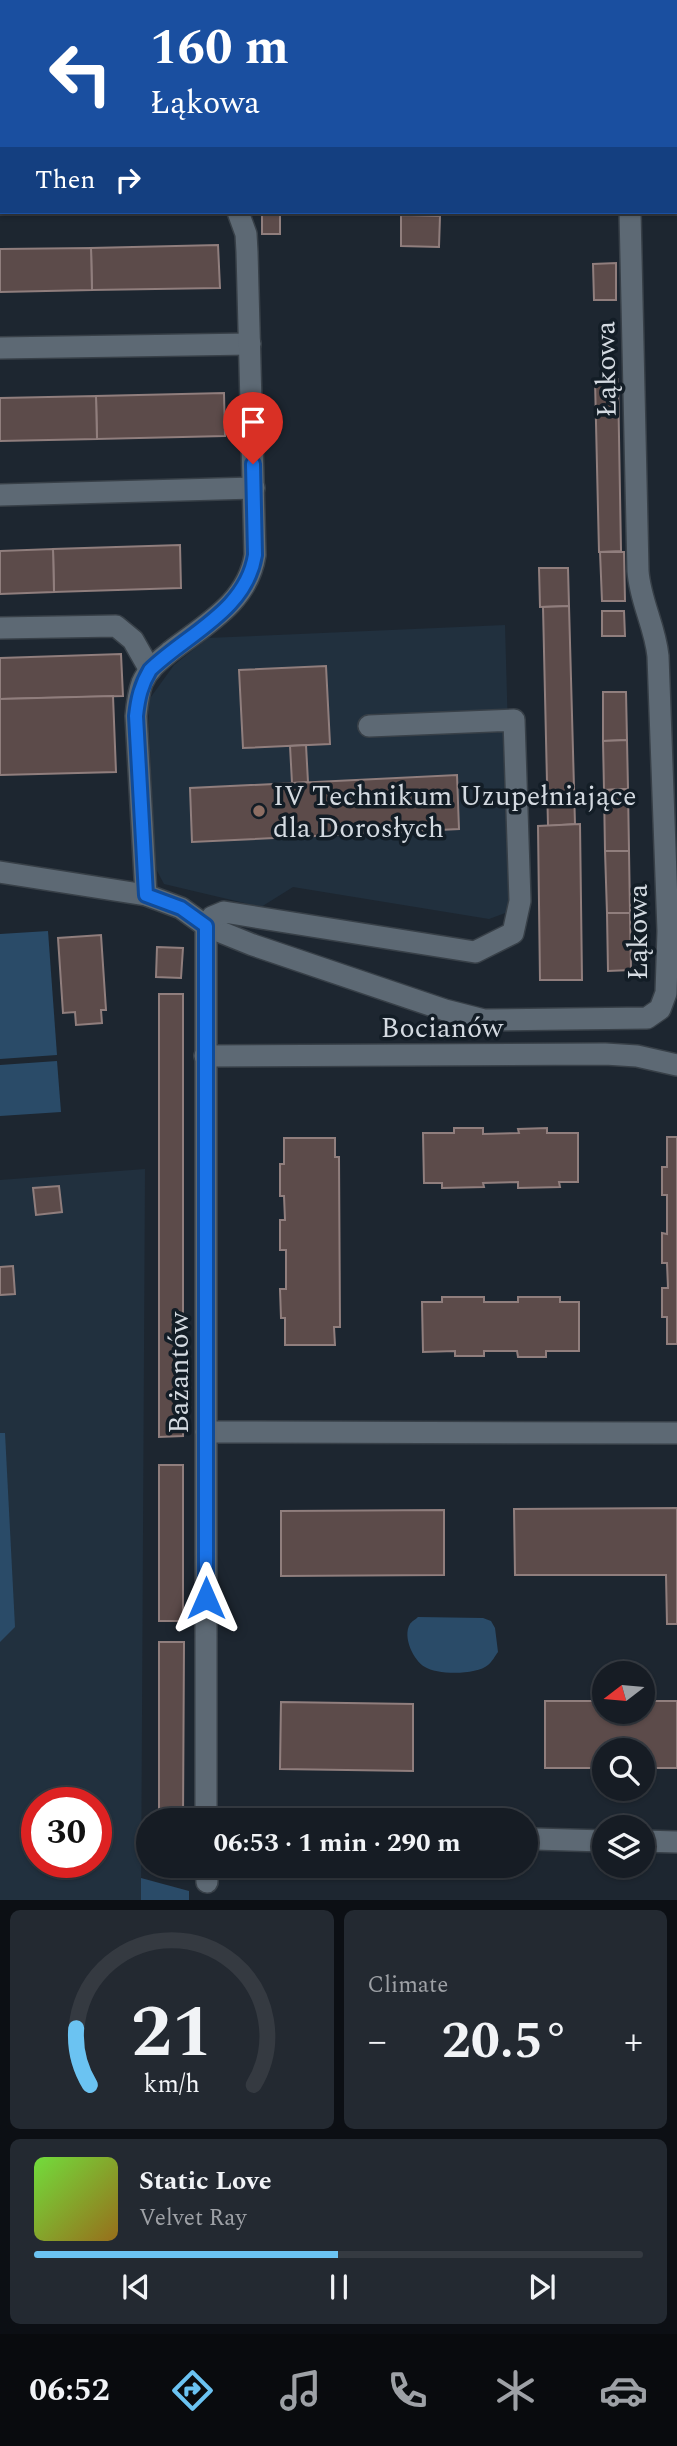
<!DOCTYPE html>
<html lang="en">
<head>
<meta charset="utf-8">
<style>
	body { margin:0; font-family:Spectral,serif; background:#232931; color:#f1f3f6; height:100vh; display:flex; flex-direction:column; font-size:26px; white-space:nowrap }
	* { box-sizing:border-box; margin:0 }
	p { font-size:23px; color:#9ea1a6 }
	.icon { flex:none; width:38px; height:38px; fill:none; stroke:currentColor; stroke-width:2; stroke-linecap:round; stroke-linejoin:round }
	.map { position:relative; height:1900px; overflow:hidden }
	.sheet { display:flex; flex-direction:column; gap:10px; padding:10px; background:#0c0f14; flex:1 }
	.sheet>* { flex:none }
	.banner { position:absolute; left:0px; top:0px; width:677px; height:214px; box-shadow:0 2px 5px #0004,0 0 0 2px #353a41; background:#1a4fa0; color:#fff; overflow:hidden }
	.needle { width:46px; rotate:254deg }
	.controls { position:absolute; left:592px; top:1661px; display:grid; gap:14px }
	.controls a { display:grid; place-items:center; width:63px; height:63px; border-radius:50%; background:#161c24; box-shadow:0 2px 5px #0004,0 0 0 2px #353a41; font-size:35px }
	.speed { position:absolute; left:21px; top:1787px; display:flex; gap:14px; font-size:35px; font-weight:700; text-align:center }
	.speed>* { display:grid; place-content:center; width:91px; height:91px; border-radius:50%; background:#161c24; box-shadow:0 2px 5px #0004,0 0 0 2px #353a41; line-height:1 }
	.speed .limit { border:10px solid #d22; background:#fff; color:#111 }
	.pin { position:absolute; display:grid; place-items:center; width:60px; height:60px; color:#fff; margin:-72px -30px; border-radius:50% 50% 50% 0; rotate:-45deg; box-shadow:0 0 7px #0007 }
	.pin .icon { rotate:45deg }
	.me { position:absolute; width:77px; margin:-38px; rotate:0deg; stroke-linejoin:round; filter:drop-shadow(0 0 5px #0008) }
	.turn { display:flex; align-items:center; gap:24px; height:147px; padding:0 35px; font-size:32px }
	.turn .icon { width:91px; height:91px; stroke-width:2.5 }
	.turn b { display:block; font-size:49px; line-height:60px }
	.then { display:flex; align-items:center; height:66px; padding:0 35px; background:#0003; gap:14px; font-size:26px }
	.big { font-size:52px; font-weight:700; line-height:1.1 }
	.sheet .widget { flex:1; display:flex; flex-direction:column; justify-content:center; gap:10px; min-width:0; padding:0 24px; border-radius:10px; background:#232931 }
	.sheet .dial { align-items:center; gap:0 }
	.dial svg { height:182px; overflow:visible; fill:none; stroke:#353a41; stroke-width:7; stroke-linecap:round; text-anchor:middle }
	.dial text { fill:#f1f3f6; stroke:none }
	.song { display:flex; align-items:center; gap:21px }
	.cover { width:84px; height:84px; border-radius:10px; background:linear-gradient(135deg,hsl(100 70% 55%),hsl(40 70% 35%)) }
	.played { height:7px; border-radius:4px; background:linear-gradient(90deg,#6bc3f2 50%,#353a41 50%) }
	.keys { display:flex; justify-content:space-around; direction:ltr }
	.heat { display:flex; justify-content:space-between; align-items:center; font-size:38px; direction:ltr }
	.sheet .tiles { flex:1; display:grid; gap:10px; grid-template-columns:1fr 1fr }
	.widget:last-child { grid-column:span 2 }
	.trip { position:absolute; left:136px; top:1808px; width:402px; height:70px; border-radius:35px; background:#161c24; box-shadow:0 2px 5px #0004,0 0 0 2px #353a41; font-weight:700; line-height:70px; text-align:center }
	.tabs { display:flex; height:112px; justify-content:space-around; align-items:center; background:#090b0e; color:#9ea1a6 }
	.tabs .icon { width:49px; height:49px }
	.tabs .selected { color:#6bc3f2 }
	.tabs b { font-size:32px; color:#f1f3f6 }
	.map>svg:first-child { display:block }
	.built { fill:#21303e; fill-rule:evenodd }
	.green { fill:#2a4b68 }
	.building { fill:#5c4b4a; stroke:#907e7d; stroke-width:2 }
	.lines { fill:none; stroke-linecap:round; stroke-linejoin:round }
	.minor-casing { stroke:#384048; stroke-width:24 }
	.minor { stroke:#5d6974; stroke-width:21 }
	.tram { stroke:#8f969e; stroke-width:2 }
	.route-casing { stroke:#114b97; stroke-width:18 }
	.route { stroke:#1a73e8; stroke-width:12 }
	.education-dot { fill:#8d6e63; stroke:#131d26; stroke-width:2.5 }
	.labels { text-anchor:middle; stroke-width:7; stroke-linejoin:round; paint-order:stroke }
	.street-label { font-size:28px; fill:#d4dae1; stroke:#131d26 }
	.poi-label { font-size:28px; fill:#d4dae1; stroke:#131d26; text-anchor:start }
</style>
</head>
<body>
<div class="map">
<svg width="677" height="1900" viewBox="0 0 677 1900">
	<rect width="100%" height="100%" fill="#1d2630"/>
	<!-- built -->
	<g class="built">
		<polygon points="505,625 513,910 489,919 293,887 261,907 164,884 155,867 148,701 174,665 208,638"/>
		<path d="M145,1169L141,1900H0V1180ZM37,1802H96V1862H37Z"/>
	</g>
	<!-- green -->
	<g class="green">
		<polygon points="313,0 677,0 677,128 676,2 312,2"/>
		<polygon points="48,931 57,1055 0,1059 0,934"/>
		<polygon points="57,1061 61,1112 0,1116 0,1065"/>
		<polygon points="0,1433 5,1433 15,1627 0,1642"/>
		<path d="M418,1617L483,1618L491,1621L495,1628L498,1652C495,1656 492,1662 488,1665C477,1675 437,1675 425,1667C414,1661 402,1637 410,1624C410,1623 417,1618 418,1617Z"/>
		<polygon points="141,1878 189,1891 189,1900 141,1900"/>
	</g>
	<!-- building -->
	<g class="building">
		<rect x="262" y="213" width="18" height="21"/>
		<polygon points="401,215 440,216 439,247 401,246"/>
		<polygon points="218,245 220,288 92,290 91,248"/>
		<polygon points="91,248 92,290 0,292 0,249"/>
		<polygon points="616,263 616,300 594,300 593,264"/>
		<polygon points="618,379 621,551 599,552 595,380"/>
		<polygon points="224,393 225,436 97,439 96,396"/>
		<polygon points="96,396 97,439 0,441 0,398"/>
		<polygon points="180,545 181,588 54,592 53,549"/>
		<polygon points="53,549 54,592 0,594 0,551"/>
		<polygon points="600,552 624,552 625,601 602,601"/>
		<polygon points="539,568 568,568 569,606 540,607"/>
		<polygon points="569,606 575,824 548,826 543,607"/>
		<polygon points="602,611 624,611 625,636 602,636"/>
		<polygon points="121,654 123,696 0,699 0,658"/>
		<polygon points="326,666 330,744 243,748 239,670"/>
		<polygon points="603,692 626,692 627,740 603,741"/>
		<polygon points="113,696 116,772 0,775 0,699"/>
		<polygon points="627,740 628,789 604,790 603,741"/>
		<polygon points="306,745 308,782 292,783 290,746"/>
		<polygon points="457,775 459,829 192,842 190,788"/>
		<polygon points="628,789 629,851 605,851 604,790"/>
		<polygon points="580,824 582,980 540,980 538,826"/>
		<polygon points="605,851 629,851 630,913 607,913"/>
		<polygon points="607,913 630,913 631,970 608,971"/>
		<polygon points="101,935 106,1010 101,1010 102,1023 76,1025 75,1012 63,1013 58,938"/>
		<polygon points="157,947 183,948 181,978 156,977"/>
		<polygon points="159,994 183,994 183,1436 159,1437"/>
		<polygon points="454,1128 483,1128 483,1134 519,1133 518,1129 547,1128 547,1133 578,1133 578,1182 559,1182 560,1187 518,1188 518,1182 483,1183 484,1187 442,1188 442,1183 424,1183 423,1133 454,1133"/>
		<polygon points="667,1137 677,1137 677,1344 667,1344 667,1317 662,1317 662,1288 668,1288 667,1263 662,1263 662,1233 667,1234 667,1195 662,1195 662,1167 667,1167"/>
		<polygon points="284,1138 335,1138 335,1157 339,1157 340,1327 334,1327 335,1345 285,1345 285,1318 281,1318 280,1289 286,1289 286,1250 280,1250 280,1220 285,1220 284,1196 280,1196 280,1164 284,1164"/>
		<polygon points="59,1186 62,1212 36,1215 33,1188"/>
		<polygon points="13,1266 15,1294 0,1295 0,1267"/>
		<polygon points="442,1297 484,1297 484,1302 518,1302 518,1297 560,1297 560,1302 579,1302 579,1351 546,1351 546,1357 518,1357 517,1351 484,1351 484,1356 455,1356 455,1351 423,1352 422,1302 442,1302"/>
		<rect x="159" y="1465" width="24" height="156"/>
		<polygon points="677,1508 677,1624 667,1624 666,1575 515,1575 514,1509"/>
		<polygon points="444,1510 444,1575 281,1576 281,1511"/>
		<polygon points="159,1642 184,1642 183,1820 159,1820"/>
		<polygon points="545,1701 604,1701 604,1712 642,1712 642,1701 677,1701 677,1768 642,1768 642,1750 604,1750 604,1768 545,1768"/>
		<polygon points="281,1702 413,1704 413,1771 280,1769"/>
	</g>
	<g class="lines">
		<!-- minor casing -->
		<g class="minor-casing">
			<g id="minor">
				<polyline points="0,92 2,92"/>
				<polyline points="676,166 677,167"/>
				<polyline points="0,348 250,344"/>
				<polyline points="0,495 254,488"/>
				<polyline points="0,628 116,626 133,640 150,670"/>
				<path d="M0,872L146,895L181,908L206,926L253,945L445,1010L484,1020L647,1018L660,1009L666,993L668,931L658,656C655,626 640,601 638,571L630,212"/>
				<path d="M146,895L136,716C137,705 138,694 142,683C148,669 160,660 171,651C206,624 248,602 255,555L247,252L246,234L238,212"/>
				<polyline points="205,1056 605,1054 637,1056 677,1065"/>
				<polyline points="206,1432 677,1433"/>
				<polyline points="206,1820 206,926 212,917 224,912 475,952 513,933 520,901 514,720 369,726"/>
				<polyline points="535,1839 604,1841"/>
				<polyline points="642,1841 677,1842"/>
				<polyline points="206,1866 207,1882"/>
			</g>
		</g>
		<!-- minor -->
		<use href="#minor" class="minor"/>
		<!-- tram -->
		<g class="tram">
			<polyline points="15,0 18,2"/>
			<polyline points="54,0 56,2"/>
			<polyline points="302,2 303,0"/>
		</g>
	</g>
	<g class="lines">
		<!-- route casing -->
		<g class="route-casing">
			<path id="route" d="M206,1598V926L181,908L146,895L136,716C138,698 141,685 150,670C187,634 246,611 255,555L253,464"/>
		</g>
		<!-- route -->
		<use href="#route" class="route"/>
	</g>
	<!-- markers -->
	<circle class="education-dot" cx="259" cy="811" r="7"/>
	<g class="labels">
		<!-- street labels -->
		<g class="street-label">
			<text transform="translate(605 369) rotate(-91)" y="10">Łąkowa</text>
			<text transform="translate(637 932) rotate(-90)" y="10">Łąkowa</text>
			<text x="442" y="1037">Bocianów</text>
			<text transform="translate(178 1373) rotate(-90)" y="10">Bażantów</text>
		</g>
		<!-- poi labels -->
		<g class="poi-label">
			<text x="273" y="805">IV Technikum Uzupełniające<tspan x="273" dy="32">dla Dorosłych</tspan></text>
		</g>
	</g>
</svg>
<div class="controls">
<a><svg class="needle" viewBox="-14 -14 28 28"><path d="M0-13l5 13h-10z" fill="#e53935"/><path d="M0 13l5-13h-10z" fill="#9ea1a6"/></svg></a>
<a><svg class="icon" aria-label="search" viewBox="0 0 24 24"><circle cx="10" cy="10" r="6"/><path d="M15 15l6 6"/></svg></a>
<a><svg class="icon" aria-label="layers" viewBox="0 0 24 24"><path d="M12 4l9 5-9 5-9-5zM3 14l9 5 9-5"/></svg></a>
</div>
<div class="speed"><div class="limit">30</div></div>
<div class="pin" style="left:253px;top:464px;background:#d93025"><svg class="icon" aria-label="arrive" viewBox="0 0 24 24"><path d="M6 21V4h12l-3 4 3 4H6"/></svg></div>
<svg class="me" style="left:206px;top:1598px" viewBox="-20 -20 40 40"><path d="M0-17L14 15 0 8-14 15z" fill="#1a73e8" stroke="#fff" stroke-width="4"/></svg>
<div class="trip">06:53 · 1 min · 290 m</div>
<div class="banner">
<div class="turn"><svg class="icon" aria-label="left" viewBox="0 0 24 24"><path d="M17 20v-9H6M10 6l-5 5 5 5"/></svg><div><b>160 m</b>Łąkowa</div></div>
<div class="then">Then<svg class="icon" aria-label="right" viewBox="0 0 24 24"><path d="M7 20v-9h11M14 6l5 5-5 5"/></svg></div>
</div>
</div>
<section class="sheet">
<div class="tiles">
<div class="widget dial"><svg viewBox="0 0 100 80">
<path d="M14 69A42 42 0 1 1 86 69"/>
<path d="M14 69A42 42 0 0 1 8 44" stroke="#6bc3f2"/>
<text x="50" y="56" font-size="32" font-weight="700">21</text>
<text x="50" y="72" font-size="11">km/h</text>
</svg></div>
<div class="widget"><p>Climate</p>
<div class="heat"><a>−</a><b class="big">20.5°</b><a>+</a></div>
</div>
<div class="widget">
<div class="song"><i class="cover"></i><div><b>Static Love</b><p>Velvet Ray</p></div></div>
<div class="played"></div>
<div class="keys"><svg class="icon" aria-label="previous" viewBox="0 0 24 24"><path d="M18 5L8 12l10 7zM5 5v14"/></svg><svg class="icon" aria-label="pause" viewBox="0 0 24 24"><path d="M8 5v14M16 5v14"/></svg><svg class="icon" aria-label="next" viewBox="0 0 24 24"><path d="M6 5l10 7-10 7zM19 5v14"/></svg></div>
</div>
</div>
</section>
<nav class="tabs">
<b>06:52</b>
<svg class="icon selected" aria-label="directions" viewBox="0 0 24 24"><path d="M12 3l9 9-9 9-9-9zM9 14v-3h6M13 9l2 2-2 2"/></svg>
<svg class="icon" aria-label="music" viewBox="0 0 24 24"><path d="M9 18V5l10-2v13"/><circle cx="6" cy="18" r="3"/><circle cx="16" cy="16" r="3"/></svg>
<svg class="icon" aria-label="phone" viewBox="0 0 24 24"><path d="M5 4h4l2 5-3 2q2 4 5 5l2-3 5 2v4C11 20 4 13 5 4z"/></svg>
<svg class="icon" aria-label="climate" viewBox="0 0 24 24"><path d="M12 3v18M4 7l16 10M4 17L20 7"/></svg>
<svg class="icon" aria-label="car" viewBox="0 0 24 24"><path d="M5 17H2v-5l4-1 3-4h7l3 4 3 1v5h-3M9 17h6M6 11h13"/><circle cx="7" cy="17" r="2"/><circle cx="17" cy="17" r="2"/></svg>
</nav>
</body>
</html>
